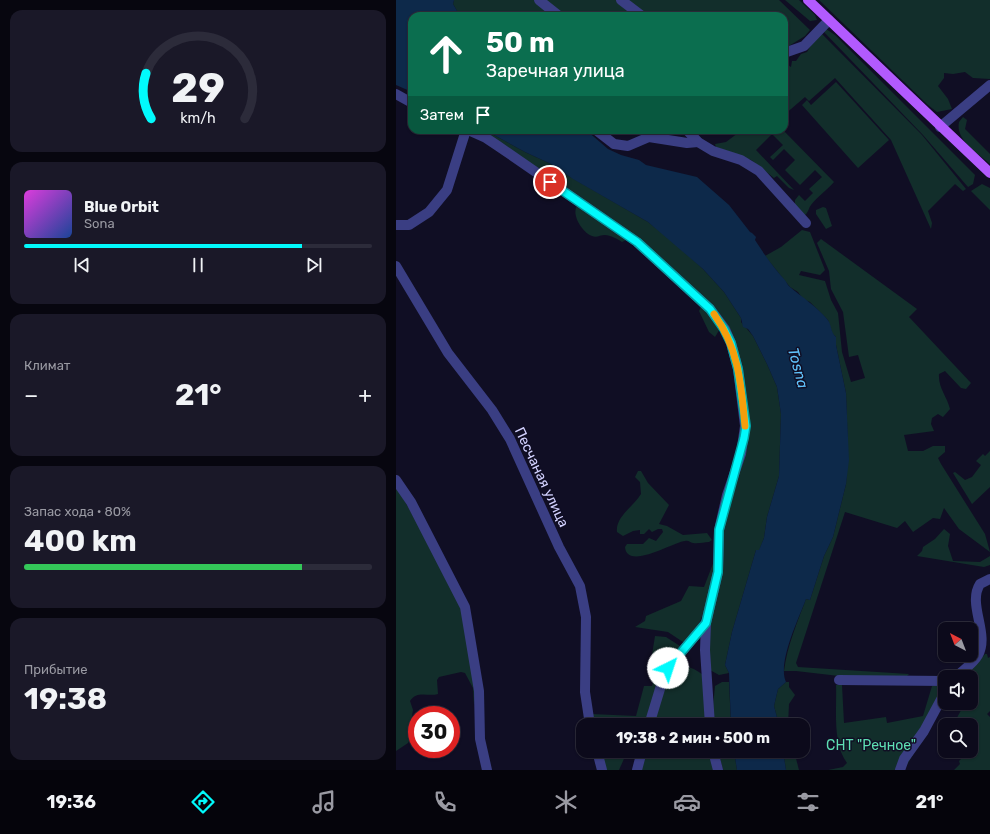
<!DOCTYPE html>
<html lang="ru">
<head>
<meta charset="utf-8">
<style>
	body { margin:0; font-family:Rubik,sans-serif; background:#1a1828; color:#f1f3f6; height:100vh; display:flex; flex-direction:column; font-size:15px; white-space:nowrap }
	* { box-sizing:border-box; margin:0 }
	p { font-size:13px; color:#9a9aa3 }
	.icon { flex:none; width:22px; height:22px; fill:none; stroke:currentColor; stroke-width:2; stroke-linecap:round; stroke-linejoin:round }
	.map { position:relative; flex:1; overflow:hidden }
	.side { display:flex; flex-direction:column; gap:10px; padding:10px; background:#07060f; width:396px }
	.side>* { flex:none }
	.guide { position:absolute; left:12px; top:12px; width:380px; height:122px; border-radius:12px; box-shadow:0 1px 3px #0004,0 0 0 1px #2c2b3a; background:#0b6e4f; color:#fff; overflow:hidden }
	.needle { width:26px; rotate:318deg }
	.tools { position:absolute; left:542px; top:622px; display:grid; gap:8px }
	.tools a { display:grid; place-items:center; width:40px; height:40px; border-radius:8px; background:#0c0a1b; box-shadow:0 1px 3px #0004,0 0 0 1px #2c2b3a; font-size:20px }
	.speed { position:absolute; left:12px; top:706px; display:flex; gap:8px; font-size:20px; font-weight:700; text-align:center }
	.speed>* { display:grid; place-content:center; width:52px; height:52px; border-radius:50%; background:#0c0a1b; box-shadow:0 1px 3px #0004,0 0 0 1px #2c2b3a; line-height:1 }
	.speed .limit { border:6px solid #d22; background:#fff; color:#111 }
	.pin { position:absolute; display:grid; place-items:center; width:34px; height:34px; color:#fff; margin:-17px; border:2px solid #fff; border-radius:50%; box-shadow:0 1px 4px #0007 }
	.me { position:absolute; width:44px; margin:-22px; rotate:41deg; stroke-linejoin:round; filter:drop-shadow(0 0 3px #0008) }
	.turn { display:flex; align-items:center; gap:14px; height:84px; padding:0 12px; font-size:18px }
	.turn .icon { width:52px; height:52px; stroke-width:2.5 }
	.turn b { display:block; font-size:28px; line-height:34px }
	.then { display:flex; align-items:center; height:38px; padding:0 12px; background:#0003; gap:8px; font-size:15px }
	.big { font-size:30px; font-weight:700; line-height:1.1 }
	.side .tile { flex:1; display:flex; flex-direction:column; justify-content:center; gap:6px; min-width:0; padding:0 14px; border-radius:12px; background:#1a1828 }
	.side .dial { align-items:center; gap:0 }
	.dial svg { height:104px; overflow:visible; fill:none; stroke:#2c2b3a; stroke-width:7; stroke-linecap:round; text-anchor:middle }
	.dial text { fill:#f1f3f6; stroke:none }
	.song { display:flex; align-items:center; gap:12px }
	.cover { width:48px; height:48px; border-radius:6px; background:linear-gradient(135deg,hsl(300 70% 55%),hsl(220 70% 35%)) }
	.played { height:4px; border-radius:2px; background:linear-gradient(90deg,#01fafc 80%,#2c2b3a 80%) }
	.keys { display:flex; justify-content:space-around; direction:ltr }
	.heat { display:flex; justify-content:space-between; align-items:center; font-size:22px; direction:ltr }
	.charge { height:6px; border-radius:3px; background:linear-gradient(90deg,#34c759 80%,#2c2b3a 0) }
	.trip { position:absolute; left:180px; top:718px; width:234px; height:40px; border-radius:12px; background:#0c0a1b; box-shadow:0 1px 3px #0004,0 0 0 1px #2c2b3a; font-weight:700; line-height:40px; text-align:center }
	.tabs { display:flex; height:64px; justify-content:space-around; align-items:center; background:#05040b; color:#9a9aa3 }
	.tabs .icon { width:28px; height:28px }
	.tabs .current { color:#01fafc }
	.tabs b { font-size:18px; color:#f1f3f6 }
	main { display:flex; flex:1; min-height:0 }
	.map>svg:first-child { display:block }
	.green { fill:#122e2b }
	.water { fill:#0d294a }
	.lines { fill:none; stroke-linecap:round; stroke-linejoin:round }
	.minor { stroke:#3a3e83; stroke-width:10 }
	.major { stroke:#b25afe; stroke-width:10 }
	.route-casing { stroke:#01a2a4; stroke-width:10 }
	.route { stroke:#01fafc; stroke-width:7 }
	.slow { stroke:#f59e0b; stroke-width:7 }
	.labels { text-anchor:middle; stroke-width:3; stroke-linejoin:round; paint-order:stroke }
	.street-label { font-size:14px; fill:#d3d2ff; stroke:#100e24 }
	.park-label { font-size:14px; fill:#5edfb3; stroke:#100e24 }
	.water-label { font-size:15px; font-style:italic; fill:#61c4fe; stroke:#100e24 }
</style>
</head>
<body>
<main>
<section class="side">
<div class="tile dial"><svg viewBox="0 0 100 80">
<path d="M14 69A42 42 0 1 1 86 69"/>
<path d="M14 69A42 42 0 0 1 10 34" stroke="#01fafc"/>
<text x="50" y="56" font-size="32" font-weight="700">29</text>
<text x="50" y="72" font-size="11">km/h</text>
</svg></div>
<div class="tile">
<div class="song"><i class="cover"></i><div><b>Blue Orbit</b><p>Sona</p></div></div>
<div class="played"></div>
<div class="keys"><svg class="icon" aria-label="previous" viewBox="0 0 24 24"><path d="M18 5L8 12l10 7zM5 5v14"/></svg><svg class="icon" aria-label="pause" viewBox="0 0 24 24"><path d="M8 5v14M16 5v14"/></svg><svg class="icon" aria-label="next" viewBox="0 0 24 24"><path d="M6 5l10 7-10 7zM19 5v14"/></svg></div>
</div>
<div class="tile"><p>Климат</p>
<div class="heat"><a>−</a><b class="big">21°</b><a>+</a></div>
</div>
<div class="tile"><p>Запас хода · 80%</p><b class="big">400 km</b><div class="charge"></div></div>
<div class="tile"><p>Прибытие</p><b class="big">19:38</b></div>
</section>
<div class="map">
<svg width="594" height="770" viewBox="0 0 594 770">
	<rect width="100%" height="100%" fill="#100e24"/>
	<!-- green -->
	<g class="green">
		<polygon points="58,0 383,0 414,30 409,36 388,49 388,16 64,16 57,4"/>
		<polygon points="389,0 403,0 419,15 421,20 414,21"/>
		<polygon points="423,0 594,0 594,79 577,78 569,72 557,74 548,73 548,78 542,86 552,99 556,109 541,112 532,105"/>
		<polygon points="430,29 439,35 579,175 577,184 572,187 527,135 428,32"/>
		<polygon points="426,34 526,135 570,189 567,191 559,184 532,211 536,223 535,229 495,140 439,78 413,101 409,97 388,115 388,62 395,67 396,61 400,61 405,54 411,52 417,42"/>
		<polygon points="440,82 493,140 462,168 406,105 411,100 415,105"/>
		<path d="M567,117L571,120L569,129L594,154V164C582,153 559,140 563,122Z"/>
		<polygon points="79,130 89,130 129,152 155,164 164,171 252,222 280,244 307,269 328,292 345,318 345,322 357,336 371,364 381,387 385,414 383,476 371,517 368,538 363,551 360,550 336,632 329,665 333,673 323,675 314,670 313,647 314,623 327,524 349,449 337,340 280,272"/>
		<path d="M346,130H387L438,182C431,190 422,196 415,205C412,209 413,212 408,216L399,206V200L403,195L409,201L417,193L413,189L426,177L419,170L404,185L389,170L399,160L388,149L377,160L374,157L387,145L376,134L360,150L398,190L393,188L381,176L378,178L355,160L320,147L319,144L330,142Z"/>
		<polygon points="586,184 594,188 594,210 575,191"/>
		<path d="M181,206L232,239L226,242C222,239 214,235 209,235C204,235 201,238 196,236C187,233 175,215 181,206Z"/>
		<polygon points="427,207 430,208 436,226 430,229 420,214 420,210"/>
		<path d="M406,230L414,232L429,270L424,275L405,271L403,275L429,281L435,300L442,313L446,352L455,382L469,378L462,355L453,357L447,312L435,289L433,271L421,243L425,239L521,309L513,317L575,383L570,389L565,388L549,371L543,374C542,388 551,396 554,409L547,417L542,414L536,418L535,424L538,431L508,435L512,451H527L537,446H549V452L542,458L545,464L589,534L594,552L563,529L548,508L544,519L537,518L517,532L509,521L501,528L449,512L400,663L402,667L513,674L510,677L443,676L400,671H388C391,646 401,623 410,599L414,600L428,556L437,537L450,484L452,450L450,393L440,345V337L436,333L432,320L414,302L407,299L402,292L394,287L369,256L385,247Z"/>
		<polygon points="306,305 325,327 319,337 313,332 303,311"/>
		<polygon points="594,451 594,487 576,504 557,473 559,472 569,480 576,477 585,465 580,461 587,454 589,456"/>
		<path d="M242,471H245L252,483L273,505L263,524L271,526L287,535L311,533L316,540L313,542C308,542 302,544 297,543C294,543 293,540 289,541C277,542 231,571 229,547L231,544H247L253,538L260,541L267,532L266,529H262L256,532L253,529L248,534H244V530L237,531L227,536L221,532C219,517 238,506 245,494L244,482L239,477Z"/>
		<path d="M0,485L66,606L82,684L78,705L77,688L69,673L65,672L43,677L41,680L42,694C32,697 21,690 14,701L17,710L15,722L21,724V736L14,739L12,743L0,751Z"/>
		<polygon points="548,529 554,534 552,546 557,561 584,562 594,556 594,565 588,567 521,556 526,551 527,547 539,539"/>
		<path d="M318,561C316,591 309,620 290,644L272,632L239,627L249,621L250,616L285,601L293,586L308,587Z"/>
		<polygon points="259,636 270,637 287,648 250,725 198,725 195,714 240,716 248,686 256,686 262,662 255,661"/>
		<polygon points="589,654 591,654 592,658 594,657 594,711 591,714 594,717 594,770 558,770 564,764 563,761 576,748 575,725 557,725 569,703 575,703 575,693 578,687 575,685 575,677 571,677 573,673 572,673"/>
		<path d="M279,665C290,665 298,668 307,675L313,725H257L269,681Z"/>
		<polygon points="326,682 333,682 335,725 319,725 317,706 319,686"/>
		<polygon points="390,682 393,682 393,687 399,695 393,704 392,725 383,725 378,706 382,689"/>
		<path d="M440,685H446L448,723L490,717L491,723L527,716L536,686H549V700L508,770H432L447,767L451,763C436,743 441,709 440,685Z"/>
		<polygon points="204,751 230,751 231,752 223,770 209,770"/>
		<polygon points="249,751 315,751 320,770 242,770"/>
		<polygon points="322,751 338,751 341,770 327,770"/>
		<polygon points="387,751 398,751 403,770 390,770"/>
	</g>
	<!-- water -->
	<g class="water">
		<polygon points="0,0 58,0 57,4 64,16 16,16 16,92 0,85"/>
		<path d="M89,130H190L212,149L225,155L243,160L250,165L301,177L333,205L354,232L356,233L360,237L359,240C368,254 377,267 388,279C391,282 391,285 394,287C406,297 420,306 431,319C436,324 434,332 440,337V345L450,393L453,460L450,484L437,537L428,556L414,600L410,599C403,618 381,663 390,682L382,689L378,706L383,725H335L333,673L329,665L336,632L360,550H363L368,538L371,517L383,476L385,414L381,387L371,364L357,336L352,329L347,327L345,318L328,292L307,269L252,222L177,179L155,164L129,152Z"/>
		<polygon points="338,751 387,751 390,770 341,770"/>
	</g>
	<g class="lines">
		<!-- minor -->
		<g class="minor">
			<polyline points="143,0 163,16"/>
			<polyline points="225,0 246,16"/>
			<polyline points="388,53 408,46 433,20"/>
			<polyline points="0,94 16,103"/>
			<polyline points="544,127 594,85"/>
			<polyline points="72,130 90,138 102,146 241,242 314,309 329,329 335,343 342,369 349,426 345,454 331,495 323,530 322,572 310,623 309,650 314,725"/>
			<polyline points="200,130 218,144 232,146 253,137 291,143 302,142"/>
			<polyline points="291,130 302,142 317,151 345,160 363,171 410,223"/>
			<polyline points="0,225 13,225 33,212 51,190 70,130"/>
			<polyline points="0,266 52,353 96,410 114,439 163,547 184,586 190,617 189,692 194,725"/>
			<polyline points="0,480 15,502 69,607 83,691 84,739 91,770"/>
			<path d="M560,677C567,670 577,664 582,655C594,634 571,604 584,584L594,579"/>
			<polyline points="443,680 549,681"/>
			<polyline points="253,725 267,679 272,668 310,623"/>
			<polyline points="201,751 206,770"/>
			<polyline points="317,751 322,770"/>
			<polyline points="241,770 246,751"/>
			<polyline points="504,770 508,759 528,731 549,692"/>
		</g>
		<!-- major -->
		<polyline class="major" points="412,0 594,173"/>
	</g>
	<g class="lines">
		<!-- route casing -->
		<g class="route-casing">
			<polyline id="route" points="154,182 241,242 314,309 328,329 335,343 342,369 350,426 348,438 323,530 322,572 310,623 272,668"/>
		</g>
		<!-- route -->
		<use href="#route" class="route"/>
		<!-- slow -->
		<path class="slow" d="M318,314C343,349 345,384 349,426"/>
	</g>
	<g class="labels">
		<!-- street labels -->
		<g class="street-label">
			<text transform="translate(146 477) rotate(65)" y="5">Песчаная улица</text>
		</g>
		<!-- park labels -->
		<g class="park-label">
			<text x="475" y="750">СНТ "Речное"</text>
		</g>
		<!-- water labels -->
		<g class="water-label">
			<text transform="translate(402 368) rotate(75)" y="5">Tosna</text>
		</g>
	</g>
</svg>
<div class="tools">
<a><svg class="needle" viewBox="-14 -14 28 28"><path d="M0-13l5 13h-10z" fill="#e53935"/><path d="M0 13l5-13h-10z" fill="#9a9aa3"/></svg></a>
<a><svg class="icon" aria-label="sound" viewBox="0 0 24 24"><path d="M4 9h4l5-4v14l-5-4H4zM17 9q2 3 0 6"/></svg></a>
<a><svg class="icon" aria-label="search" viewBox="0 0 24 24"><circle cx="10" cy="10" r="6"/><path d="M15 15l6 6"/></svg></a>
</div>
<div class="speed"><div class="limit">30</div></div>
<div class="pin" style="left:154px;top:182px;background:#d93025"><svg class="icon" aria-label="arrive" viewBox="0 0 24 24"><path d="M6 21V4h12l-3 4 3 4H6"/></svg></div>
<svg class="me" style="left:272px;top:668px" viewBox="-20 -20 40 40"><circle r="19" fill="#fff"/><path d="M0-13L10 11 0 6-10 11z" fill="#01fafc"/></svg>
<div class="trip">19:38 · 2 мин · 500 m</div>
<div class="guide">
<div class="turn"><svg class="icon" aria-label="ahead" viewBox="0 0 24 24"><path d="M12 20V5M6 11l6-6 6 6"/></svg><div><b>50 m</b>Заречная улица</div></div>
<div class="then">Затем<svg class="icon" aria-label="arrive" viewBox="0 0 24 24"><path d="M6 21V4h12l-3 4 3 4H6"/></svg></div>
</div>
</div>
</main>
<nav class="tabs">
<b>19:36</b>
<svg class="icon current" aria-label="directions" viewBox="0 0 24 24"><path d="M12 3l9 9-9 9-9-9zM9 14v-3h6M13 9l2 2-2 2"/></svg>
<svg class="icon" aria-label="music" viewBox="0 0 24 24"><path d="M9 18V5l10-2v13"/><circle cx="6" cy="18" r="3"/><circle cx="16" cy="16" r="3"/></svg>
<svg class="icon" aria-label="phone" viewBox="0 0 24 24"><path d="M5 4h4l2 5-3 2q2 4 5 5l2-3 5 2v4C11 20 4 13 5 4z"/></svg>
<svg class="icon" aria-label="climate" viewBox="0 0 24 24"><path d="M12 3v18M4 7l16 10M4 17L20 7"/></svg>
<svg class="icon" aria-label="car" viewBox="0 0 24 24"><path d="M5 17H2v-5l4-1 3-4h7l3 4 3 1v5h-3M9 17h6M6 11h13"/><circle cx="7" cy="17" r="2"/><circle cx="17" cy="17" r="2"/></svg>
<svg class="icon" aria-label="filters" viewBox="0 0 24 24"><path d="M4 7h16M4 17h16"/><circle cx="9" cy="7" r="2"/><circle cx="15" cy="17" r="2"/></svg>
<b>21°</b>
</nav>
</body>
</html>
